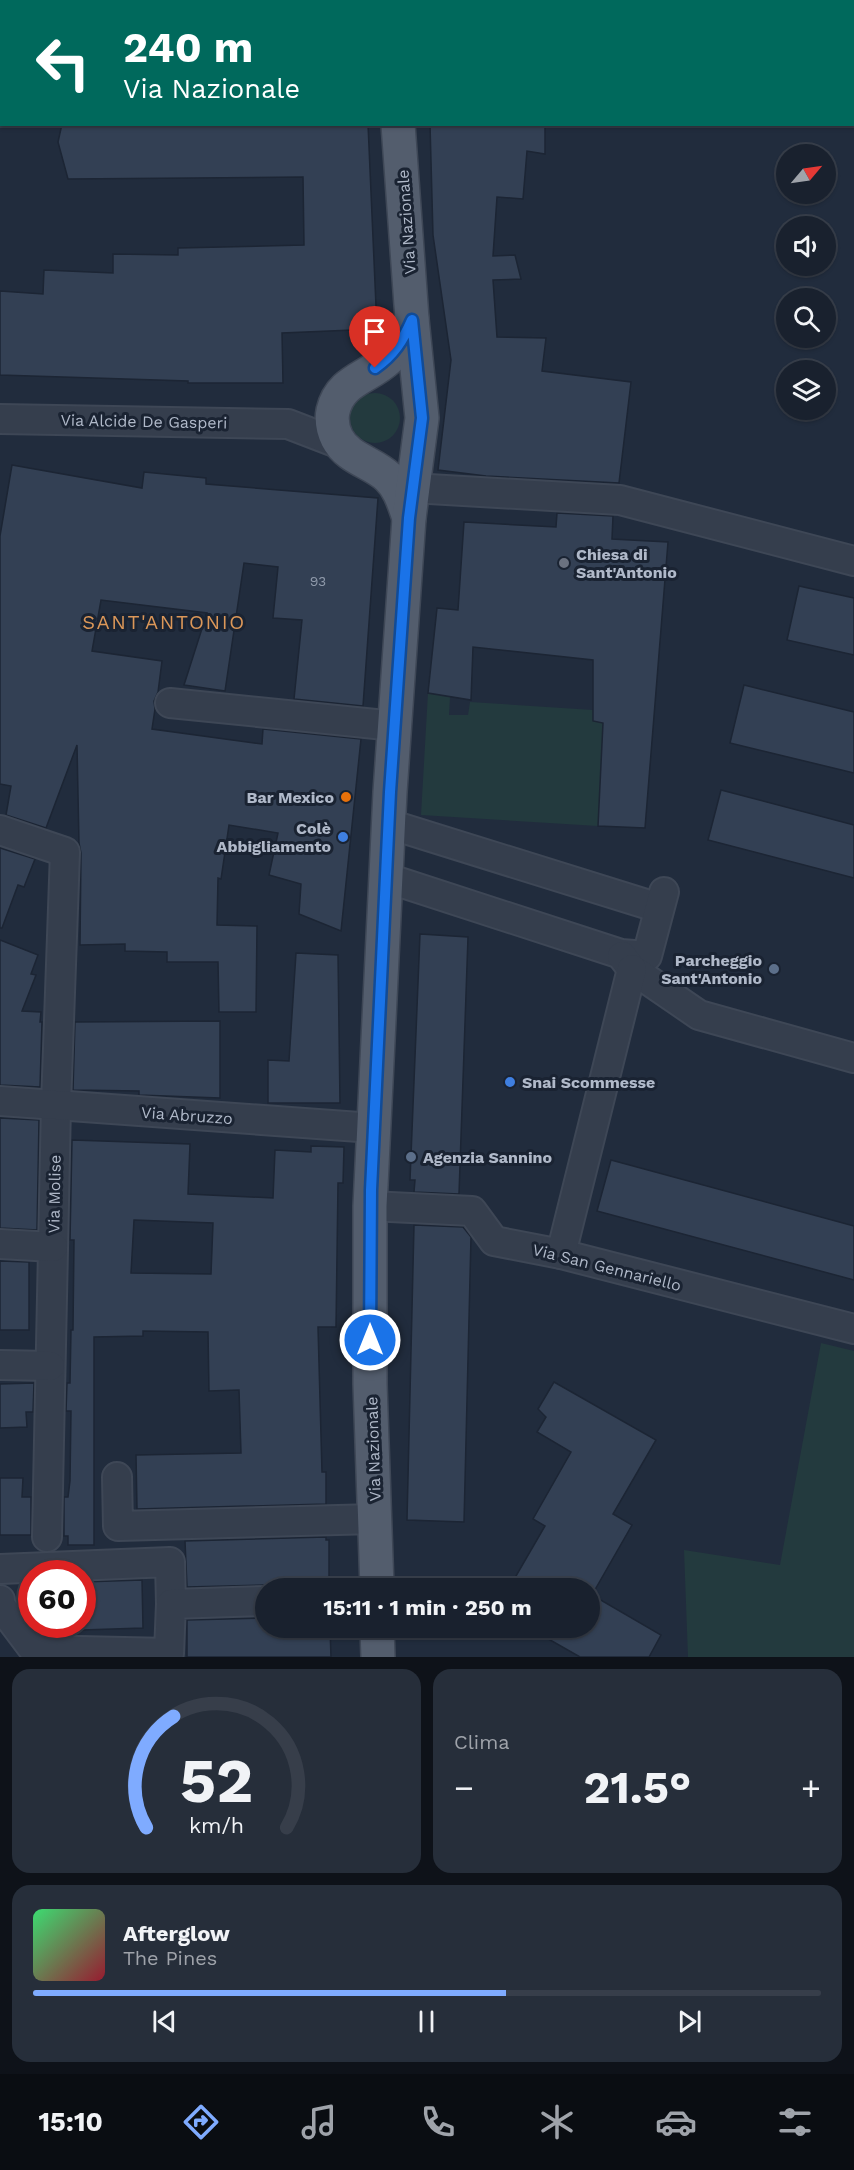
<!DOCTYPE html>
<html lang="it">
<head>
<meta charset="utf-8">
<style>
	body { margin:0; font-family:"Work Sans",sans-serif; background:#262e3a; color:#f1f3f6; height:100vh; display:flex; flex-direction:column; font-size:22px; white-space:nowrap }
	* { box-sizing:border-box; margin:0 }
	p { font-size:20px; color:#9fa3aa }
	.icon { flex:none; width:33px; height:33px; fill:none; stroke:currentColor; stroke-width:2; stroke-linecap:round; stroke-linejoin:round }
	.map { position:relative; height:1657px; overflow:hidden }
	.panel { display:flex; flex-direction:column; gap:12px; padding:12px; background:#0e1219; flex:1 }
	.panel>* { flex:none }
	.hud { position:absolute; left:0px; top:0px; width:855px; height:126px; box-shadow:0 2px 4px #0004,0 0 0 2px #373e4a; background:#00695c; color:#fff; overflow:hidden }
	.needle { width:39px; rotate:61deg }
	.buttons { position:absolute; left:776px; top:144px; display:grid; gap:12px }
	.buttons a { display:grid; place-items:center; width:60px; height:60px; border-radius:50%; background:#19212e; box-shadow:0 2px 4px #0004,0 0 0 2px #373e4a; font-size:30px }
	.speed { position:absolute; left:18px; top:1560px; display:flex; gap:12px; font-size:30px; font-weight:700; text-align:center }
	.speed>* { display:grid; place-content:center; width:78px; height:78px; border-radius:50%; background:#19212e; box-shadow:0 2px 4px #0004,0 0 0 2px #373e4a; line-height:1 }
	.speed .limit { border:9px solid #d22; background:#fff; color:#111 }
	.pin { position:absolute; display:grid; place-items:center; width:51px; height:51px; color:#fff; margin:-62px -26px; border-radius:50% 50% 50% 0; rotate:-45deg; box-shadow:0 0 6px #0007 }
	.pin .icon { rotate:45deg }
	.me { position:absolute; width:66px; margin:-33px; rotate:0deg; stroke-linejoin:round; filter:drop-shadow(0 0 4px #0008) }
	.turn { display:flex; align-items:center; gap:21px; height:126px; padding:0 24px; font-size:27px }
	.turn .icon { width:78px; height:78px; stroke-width:2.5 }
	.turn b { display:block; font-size:42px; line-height:51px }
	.big { font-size:45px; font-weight:700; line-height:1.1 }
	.panel .tile { flex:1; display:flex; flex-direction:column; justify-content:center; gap:9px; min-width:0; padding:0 21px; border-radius:18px; background:#262e3a }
	.panel .dial { align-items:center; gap:0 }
	.dial svg { height:156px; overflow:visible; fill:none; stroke:#373e4a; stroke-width:7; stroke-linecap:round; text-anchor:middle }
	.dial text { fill:#f1f3f6; stroke:none }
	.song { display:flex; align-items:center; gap:18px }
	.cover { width:72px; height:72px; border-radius:9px; background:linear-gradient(135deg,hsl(140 70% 55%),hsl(350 70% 35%)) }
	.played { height:6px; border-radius:3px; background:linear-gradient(90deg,#7fabff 60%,#373e4a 60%) }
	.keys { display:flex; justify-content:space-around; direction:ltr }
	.heat { display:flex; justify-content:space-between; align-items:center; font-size:33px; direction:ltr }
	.panel .tiles { flex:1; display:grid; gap:12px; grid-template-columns:1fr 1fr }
	.tile:last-child { grid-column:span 2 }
	.trip { position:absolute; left:255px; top:1578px; width:345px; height:60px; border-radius:30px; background:#19212e; box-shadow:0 2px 4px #0004,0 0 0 2px #373e4a; font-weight:700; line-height:60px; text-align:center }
	.menu { display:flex; height:96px; justify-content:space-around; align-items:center; background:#0a0d12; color:#9fa3aa }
	.menu .icon { width:42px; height:42px }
	.menu .selected { color:#7fabff }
	.menu b { font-size:27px; color:#f1f3f6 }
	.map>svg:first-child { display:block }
	.green { fill:#233a3e }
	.building { fill:#334054; stroke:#1c2534; stroke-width:1.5; fill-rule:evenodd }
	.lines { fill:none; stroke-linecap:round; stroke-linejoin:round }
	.minor-casing { stroke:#3e4756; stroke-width:32 }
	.major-casing { stroke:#3e4756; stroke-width:36 }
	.minor { stroke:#353e4d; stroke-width:28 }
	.major { stroke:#535d6d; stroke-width:33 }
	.route-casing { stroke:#114b97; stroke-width:15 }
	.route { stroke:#1a73e8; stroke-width:10 }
	.worship-dot { fill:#6b7280; stroke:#1a2332; stroke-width:2 }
	.food-dot { fill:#e8710a; stroke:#1a2332; stroke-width:2 }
	.shop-dot { fill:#3f7fe0; stroke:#1a2332; stroke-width:2 }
	.service-dot { fill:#5c6f8a; stroke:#1a2332; stroke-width:2 }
	.labels { text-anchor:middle; stroke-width:6; stroke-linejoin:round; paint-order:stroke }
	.number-label { font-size:14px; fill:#8f99aa }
	.street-label { font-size:16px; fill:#b0b9c9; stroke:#1a2332 }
	.poi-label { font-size:16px; font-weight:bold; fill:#b0b9c9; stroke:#1a2332; text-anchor:start }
	.quarter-label { font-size:20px; letter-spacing:1.5px; fill:#db9759; stroke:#1a2332 }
</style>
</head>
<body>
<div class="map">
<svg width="854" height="1657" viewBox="0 0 854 1657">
	<rect width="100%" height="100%" fill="#212c3d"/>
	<!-- green -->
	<g class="green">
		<circle cx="375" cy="418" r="25"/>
		<polygon points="428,693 450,697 449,715 468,715 470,702 593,710 593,721 603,723 598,826 421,815"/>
		<polygon points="821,1343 854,1351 854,1657 688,1657 684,1550 780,1565"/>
	</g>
	<!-- building -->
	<g class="building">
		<polygon points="62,124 368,124 377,329 282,333 283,383 188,383 188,381 0,375 0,291 43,294 44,270 113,273 113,254 178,255 178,248 304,245 303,177 68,179 58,142"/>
		<polygon points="430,124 545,124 545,154 527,151 523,199 497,197 493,256 515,255 521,279 493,280 497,337 546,338 542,371 631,382 619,483 486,476 438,470 451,360 433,235"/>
		<polygon points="12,465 142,488 144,472 206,478 206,484 378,498 363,706 294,699 302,620 273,618 278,567 244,563 225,691 184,685 207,613 101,600 92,651 162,661 158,692 154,701 155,709 152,729 262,744 263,729 361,739 341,931 299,914 301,884 269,875 278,833 229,825 221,879 218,878 217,925 257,926 256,1012 219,1012 218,962 167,962 167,952 125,951 125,944 80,945 81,853 79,843 77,745 46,828 6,815 11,786 0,784 0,536"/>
		<polygon points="557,513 613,516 612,539 668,542 645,828 598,826 603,723 593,721 593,660 473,647 471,700 428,693 437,608 458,610 464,522 556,527"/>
		<polygon points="799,586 854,598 854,655 787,640"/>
		<polygon points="744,685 854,712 854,773 730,743"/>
		<polygon points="721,790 854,825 854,878 708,840"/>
		<polygon points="0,848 35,859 24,887 18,885 2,928 0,928"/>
		<polygon points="420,934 468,937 459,1194 414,1192 415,1180 410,1180"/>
		<polygon points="0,940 38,955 31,974 36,975 22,1011 41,1012 40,1022 42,1022 40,1087 0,1085"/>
		<polygon points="296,953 338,955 340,1103 268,1103 268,1060 289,1061"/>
		<polygon points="220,1021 220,1098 139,1095 139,1091 73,1090 75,1022"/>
		<polygon points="0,1118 39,1120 37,1230 0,1228"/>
		<path d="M72,1140L190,1144L188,1194L273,1198L275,1150L311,1152V1146L344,1147L343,1183H338L336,1327H318L322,1472H326V1504L137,1509L136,1455L241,1453L239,1390L209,1391L208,1332L143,1331V1336L94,1337V1545H68V1536H64V1497H68L70,1481L71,1411H66L67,1383H70L71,1330H73L74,1240H70ZM134,1220L213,1223L211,1274L131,1273Z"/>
		<polygon points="611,1160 854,1226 854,1280 597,1211"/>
		<polygon points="414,1225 463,1227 471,1237 464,1522 407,1520"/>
		<polygon points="0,1261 29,1262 29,1330 0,1330"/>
		<polygon points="554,1382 656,1440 613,1514 632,1525 592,1595 661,1635 649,1657 580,1657 529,1628 590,1628 590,1588 509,1588 545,1526 533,1519 571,1452 537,1432 546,1417 538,1409"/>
		<polygon points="34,1383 33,1412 26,1412 27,1427 0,1428 0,1384"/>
		<polygon points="0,1478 23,1478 22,1497 31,1497 31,1535 0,1535"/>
		<polygon points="326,1537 326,1540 329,1540 329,1588 276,1588 265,1585 187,1587 185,1541"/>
		<polygon points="142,1580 143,1628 82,1630 82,1582"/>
		<polygon points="266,1618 266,1628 330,1628 331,1657 187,1657 187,1620"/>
	</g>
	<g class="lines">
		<!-- minor casing -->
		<g class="minor-casing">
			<g id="minor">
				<polyline points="854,101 854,102"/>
				<polyline points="0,419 288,424 340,444"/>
				<polyline points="412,488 620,500 854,561"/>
				<polyline points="170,703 395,726"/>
				<polyline points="389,824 659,908"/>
				<polyline points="0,830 65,852 56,1105 47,1537"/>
				<polyline points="387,878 621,954 647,956 664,892"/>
				<polyline points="622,956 632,969 699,1015 854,1058"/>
				<polyline points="0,1101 373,1128"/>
				<polyline points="370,1206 472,1211 494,1241 561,1254 854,1329"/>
				<polyline points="0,1244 53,1247"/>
				<polyline points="561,1254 632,969"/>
				<polyline points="0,1365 50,1366"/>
				<polyline points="117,1477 118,1526 375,1519"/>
				<polyline points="0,1569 170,1562 171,1604"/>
				<polyline points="0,1600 0,1605 34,1650 169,1653 171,1604 266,1601"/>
			</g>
		</g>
		<!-- major casing -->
		<g class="major-casing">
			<g id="major">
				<polyline points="394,0 394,2"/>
				<path d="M409,518C404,504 400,488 388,477C372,462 348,459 337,438C333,430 331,421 333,411C340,380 368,378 388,359C400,347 405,334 412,319"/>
				<polyline points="377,1588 370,1384 370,1206 390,792 409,518 422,418 412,319 398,124"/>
				<polyline points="377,1628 378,1657"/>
			</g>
		</g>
		<!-- minor -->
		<use href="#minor" class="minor"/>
		<!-- major -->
		<use href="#major" class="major"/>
	</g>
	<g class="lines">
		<!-- route casing -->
		<g class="route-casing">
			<path id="route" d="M370,1340L371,1190L390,792L409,518L422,418L412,320C403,340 394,355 375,368"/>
		</g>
		<!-- route -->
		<use href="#route" class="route"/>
	</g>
	<!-- markers -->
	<circle class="worship-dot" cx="564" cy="563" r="6"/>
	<circle class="food-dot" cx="346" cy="797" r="6"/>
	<g class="shop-dot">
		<circle cx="343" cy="837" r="6"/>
		<circle cx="510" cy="1082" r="6"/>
	</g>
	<g class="service-dot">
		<circle cx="774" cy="969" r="6"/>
		<circle cx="411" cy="1157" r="6"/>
	</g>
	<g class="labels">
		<!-- number labels -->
		<g class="number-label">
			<text x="318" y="586">93</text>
		</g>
		<!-- street labels -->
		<g class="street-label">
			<text transform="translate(406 222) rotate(-94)" y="6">Via Nazionale</text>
			<text transform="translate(144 421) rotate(1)" y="6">Via Alcide De Gasperi</text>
			<text transform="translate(187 1115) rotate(4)" y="6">Via Abruzzo</text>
			<text transform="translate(54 1194) rotate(-89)" y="6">Via Molise</text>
			<text transform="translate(607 1267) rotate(14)" y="6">Via San Gennariello</text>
			<text transform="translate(373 1449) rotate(-92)" y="6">Via Nazionale</text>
		</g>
		<!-- poi labels -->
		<g class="poi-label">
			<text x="576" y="560">Chiesa di<tspan x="576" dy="18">Sant'Antonio</tspan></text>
			<text x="334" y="803" text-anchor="end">Bar Mexico</text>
			<text x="331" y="834" text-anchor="end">Colè<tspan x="331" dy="18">Abbigliamento</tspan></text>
			<text x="762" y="966" text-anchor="end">Parcheggio<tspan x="762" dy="18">Sant'Antonio</tspan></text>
			<text x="522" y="1088">Snai Scommesse</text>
			<text x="423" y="1163">Agenzia Sannino</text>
		</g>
		<!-- quarter labels -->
		<g class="quarter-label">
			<text x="164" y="629">SANT'ANTONIO</text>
		</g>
	</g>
</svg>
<div class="buttons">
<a><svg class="needle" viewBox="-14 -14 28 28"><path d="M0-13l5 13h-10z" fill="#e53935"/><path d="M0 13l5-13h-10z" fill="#9fa3aa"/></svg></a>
<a><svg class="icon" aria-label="sound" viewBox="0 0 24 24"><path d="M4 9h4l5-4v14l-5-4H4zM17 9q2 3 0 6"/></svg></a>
<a><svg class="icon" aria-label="search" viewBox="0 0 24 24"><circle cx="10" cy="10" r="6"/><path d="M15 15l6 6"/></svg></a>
<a><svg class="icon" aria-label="layers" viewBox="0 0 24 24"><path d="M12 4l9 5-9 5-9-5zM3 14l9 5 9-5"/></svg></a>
</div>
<div class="speed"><div class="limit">60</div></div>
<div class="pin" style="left:375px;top:368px;background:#d93025"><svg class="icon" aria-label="arrive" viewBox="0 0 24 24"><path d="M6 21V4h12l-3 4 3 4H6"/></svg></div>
<svg class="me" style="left:370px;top:1340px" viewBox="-20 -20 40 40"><circle r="17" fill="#1a73e8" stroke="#fff" stroke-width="3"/><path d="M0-11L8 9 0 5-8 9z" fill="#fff"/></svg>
<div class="trip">15:11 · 1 min · 250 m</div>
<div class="hud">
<div class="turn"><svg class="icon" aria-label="left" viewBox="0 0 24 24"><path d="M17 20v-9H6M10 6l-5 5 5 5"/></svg><div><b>240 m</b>Via Nazionale</div></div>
</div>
</div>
<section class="panel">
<div class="tiles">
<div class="tile dial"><svg viewBox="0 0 100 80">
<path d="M14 69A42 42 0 1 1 86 69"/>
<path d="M14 69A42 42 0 0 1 28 12" stroke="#7fabff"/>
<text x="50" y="56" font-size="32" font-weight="700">52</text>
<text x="50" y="72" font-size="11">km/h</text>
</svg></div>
<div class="tile"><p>Clima</p>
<div class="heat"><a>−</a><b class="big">21.5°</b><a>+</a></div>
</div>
<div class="tile">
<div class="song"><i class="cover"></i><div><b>Afterglow</b><p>The Pines</p></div></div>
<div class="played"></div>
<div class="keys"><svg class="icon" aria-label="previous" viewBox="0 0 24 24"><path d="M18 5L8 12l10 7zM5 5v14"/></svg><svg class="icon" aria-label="pause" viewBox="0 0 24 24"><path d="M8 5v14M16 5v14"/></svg><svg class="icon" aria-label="next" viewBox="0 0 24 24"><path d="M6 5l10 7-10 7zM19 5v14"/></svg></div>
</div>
</div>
</section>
<nav class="menu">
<b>15:10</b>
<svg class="icon selected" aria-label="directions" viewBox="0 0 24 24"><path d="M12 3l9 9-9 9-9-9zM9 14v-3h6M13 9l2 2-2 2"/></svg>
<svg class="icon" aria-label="music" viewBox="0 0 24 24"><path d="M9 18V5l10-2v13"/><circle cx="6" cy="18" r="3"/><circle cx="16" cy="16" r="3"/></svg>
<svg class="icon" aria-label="phone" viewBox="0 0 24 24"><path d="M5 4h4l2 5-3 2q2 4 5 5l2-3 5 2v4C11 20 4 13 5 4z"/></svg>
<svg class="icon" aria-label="climate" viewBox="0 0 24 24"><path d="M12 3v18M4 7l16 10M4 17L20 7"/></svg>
<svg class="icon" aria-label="car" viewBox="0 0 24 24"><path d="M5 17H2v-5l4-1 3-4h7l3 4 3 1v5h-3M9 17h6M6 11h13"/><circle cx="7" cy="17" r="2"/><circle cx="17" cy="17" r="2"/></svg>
<svg class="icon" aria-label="filters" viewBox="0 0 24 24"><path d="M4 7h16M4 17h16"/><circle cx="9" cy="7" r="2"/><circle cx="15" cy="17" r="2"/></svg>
</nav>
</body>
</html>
